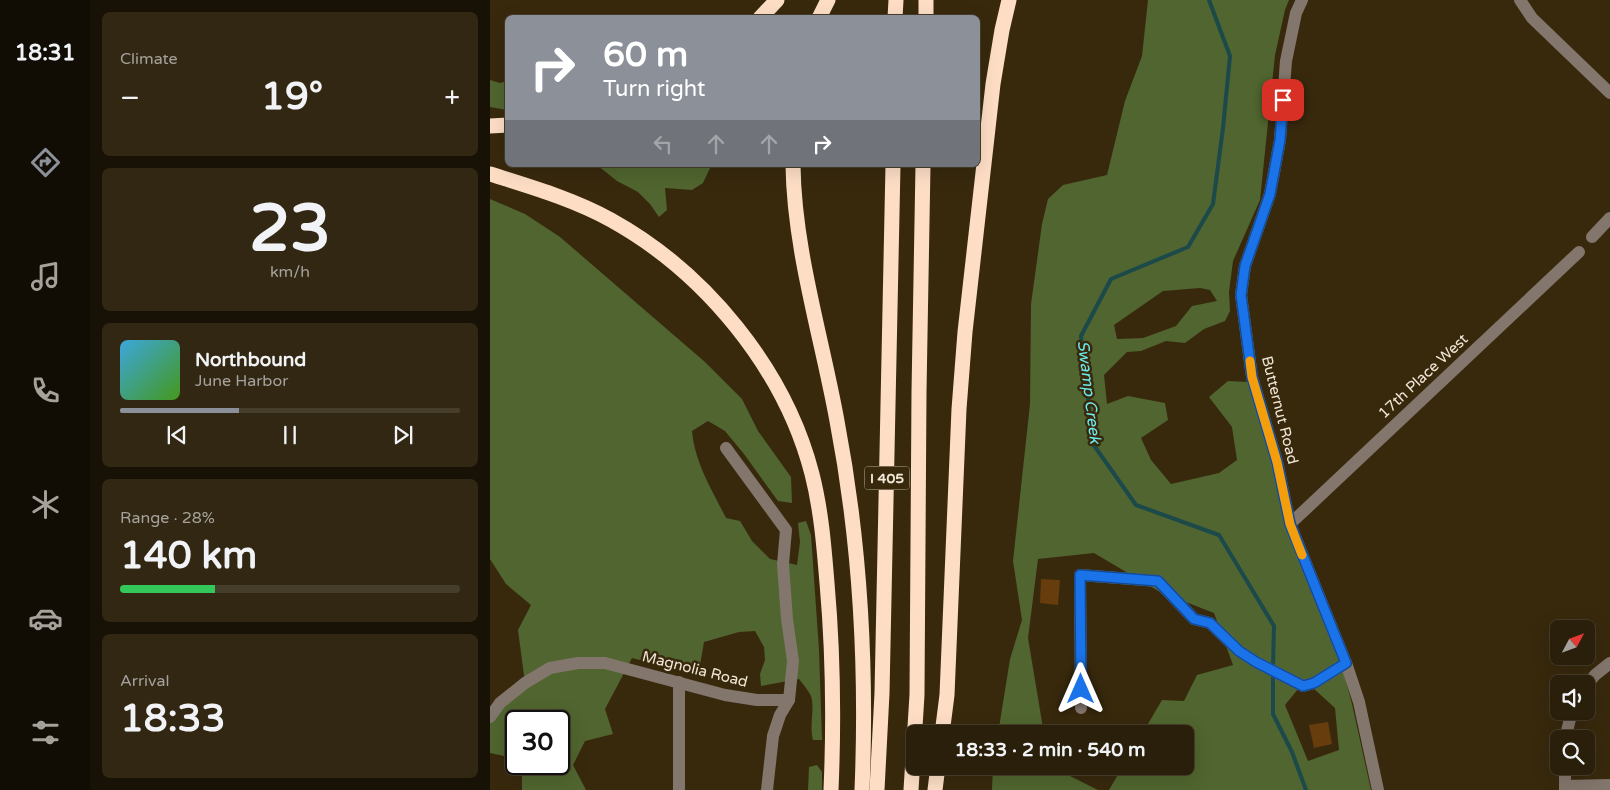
<!DOCTYPE html>
<html lang="en">
<head>
<meta charset="utf-8">
<style>
	body { margin:0; font-family:"Varela Round",sans-serif; background:#322713; color:#f1f3f6; height:100vh; display:flex; flex-direction:column; font-size:19px; white-space:nowrap }
	* { box-sizing:border-box; margin:0 }
	p { font-size:16px; color:#a5a29c }
	.icon { flex:none; width:28px; height:28px; fill:none; stroke:currentColor; stroke-width:2; stroke-linecap:round; stroke-linejoin:round }
	.map { position:relative; flex:1; overflow:hidden }
	.panel { display:flex; flex-direction:column; gap:12px; padding:12px; background:#171106; width:400px }
	.panel>* { flex:none }
	.banner { position:absolute; left:15px; top:15px; width:475px; height:152px; border-radius:8px; box-shadow:0 5px 20px #0002,0 0 0 1px #463d2b; background:#8c9099; color:#fff; overflow:hidden }
	.needle { width:32px; rotate:49deg }
	.buttons { position:absolute; left:1060px; top:620px; display:grid; gap:10px }
	.buttons a { display:grid; place-items:center; width:45px; height:45px; border-radius:8px; background:#2a1f0a; box-shadow:0 5px 20px #0002,0 0 0 1px #463d2b; font-size:25px }
	.speed { position:absolute; left:15px; top:710px; display:flex; gap:10px; font-size:25px; font-weight:700; text-align:center }
	.speed>* { display:grid; place-content:center; width:65px; height:65px; border-radius:50%; background:#2a1f0a; box-shadow:0 5px 20px #0002,0 0 0 1px #463d2b; line-height:1 }
	.speed .limit { border:2px solid #111; border-radius:8px; background:#fff; color:#111 }
	.pin { position:absolute; display:grid; place-items:center; width:42px; height:42px; color:#fff; margin:-21px; border-radius:10px; box-shadow:0 2px 8px #0006 }
	.me { position:absolute; width:55px; margin:-28px; rotate:0deg; stroke-linejoin:round; filter:drop-shadow(0 0 4px #0008) }
	.turn { display:flex; align-items:center; gap:18px; height:105px; padding:0 15px; font-size:22px }
	.turn .icon { width:65px; height:65px; stroke-width:2.5 }
	.turn b { display:block; font-size:35px; line-height:42px }
	.lanes { display:flex; align-items:center; height:48px; padding:0 15px; background:#0003; justify-content:center; gap:25px; direction:ltr }
	.lanes .off { opacity:.35 }
	.big { font-size:38px; font-weight:700; line-height:1.1 }
	.panel .widget { flex:1; display:flex; flex-direction:column; justify-content:center; gap:8px; min-width:0; padding:0 18px; border-radius:8px; background:#322713 }
	.panel .dial { align-items:center; gap:0 }
	.dial b { font-size:65px; line-height:1 }
	.song { display:flex; align-items:center; gap:15px }
	.cover { width:60px; height:60px; border-radius:8px; background:linear-gradient(135deg,hsl(200 70% 55%),hsl(100 70% 35%)) }
	.played { height:5px; border-radius:2px; background:linear-gradient(90deg,#8c9099 35%,#463d2b 35%) }
	.keys { display:flex; justify-content:space-around; direction:ltr }
	.heat { display:flex; justify-content:space-between; align-items:center; font-size:28px; direction:ltr }
	.charge { height:8px; border-radius:4px; background:linear-gradient(90deg,#34c759 28%,#463d2b 0) }
	.trip { position:absolute; left:416px; top:725px; width:288px; height:50px; border-radius:8px; background:#2a1f0a; box-shadow:0 5px 20px #0002,0 0 0 1px #463d2b; font-weight:700; line-height:50px; text-align:center }
	main { display:flex; flex:1; min-height:0 }
	.dock { display:flex; flex-direction:column; width:90px; justify-content:space-around; align-items:center; background:#110c04; color:#a5a29c }
	.dock .icon { width:35px; height:35px }
	.dock .on { color:#8c9099 }
	.dock b { font-size:22px; color:#f1f3f6 }
	.map>svg:first-child { display:block }
	.forest { fill:#50652f; fill-rule:evenodd }
	.lines { fill:none; stroke-linecap:round; stroke-linejoin:round }
	.stream { stroke:#1c494a; stroke-width:4 }
	.building { fill:#673d0e }
	.minor { stroke:#83766c; stroke-width:12 }
	.highway { stroke:#fddec5; stroke-width:15 }
	.route-casing { stroke:#114b97; stroke-width:12 }
	.route { stroke:#1a73e8; stroke-width:9 }
	.slow { stroke:#f59e0b; stroke-width:9 }
	.labels { text-anchor:middle; stroke-width:5; stroke-linejoin:round; paint-order:stroke }
	.shield { fill:#38290d; stroke:#b9ae9a; stroke-width:1 }
	.shield-label { font-size:14px; font-weight:bold; fill:#f0e7d7 }
	.street-label { font-size:15px; fill:#f0e7d7; stroke:#38290d }
	.water-label { font-size:16px; font-style:italic; fill:#6beaed; stroke:#38290d }
</style>
</head>
<body>
<main>
<nav class="dock">
<b>18:31</b>
<svg class="icon on" aria-label="directions" viewBox="0 0 24 24"><path d="M12 3l9 9-9 9-9-9zM9 14v-3h6M13 9l2 2-2 2"/></svg>
<svg class="icon" aria-label="music" viewBox="0 0 24 24"><path d="M9 18V5l10-2v13"/><circle cx="6" cy="18" r="3"/><circle cx="16" cy="16" r="3"/></svg>
<svg class="icon" aria-label="phone" viewBox="0 0 24 24"><path d="M5 4h4l2 5-3 2q2 4 5 5l2-3 5 2v4C11 20 4 13 5 4z"/></svg>
<svg class="icon" aria-label="climate" viewBox="0 0 24 24"><path d="M12 3v18M4 7l16 10M4 17L20 7"/></svg>
<svg class="icon" aria-label="car" viewBox="0 0 24 24"><path d="M5 17H2v-5l4-1 3-4h7l3 4 3 1v5h-3M9 17h6M6 11h13"/><circle cx="7" cy="17" r="2"/><circle cx="17" cy="17" r="2"/></svg>
<svg class="icon" aria-label="filters" viewBox="0 0 24 24"><path d="M4 7h16M4 17h16"/><circle cx="9" cy="7" r="2"/><circle cx="15" cy="17" r="2"/></svg>
</nav>
<section class="panel">
<div class="widget"><p>Climate</p>
<div class="heat"><a>−</a><b class="big">19°</b><a>+</a></div>
</div>
<div class="widget dial"><b>23</b><p>km/h</p></div>
<div class="widget">
<div class="song"><i class="cover"></i><div><b>Northbound</b><p>June Harbor</p></div></div>
<div class="played"></div>
<div class="keys"><svg class="icon" aria-label="previous" viewBox="0 0 24 24"><path d="M18 5L8 12l10 7zM5 5v14"/></svg><svg class="icon" aria-label="pause" viewBox="0 0 24 24"><path d="M8 5v14M16 5v14"/></svg><svg class="icon" aria-label="next" viewBox="0 0 24 24"><path d="M6 5l10 7-10 7zM19 5v14"/></svg></div>
</div>
<div class="widget"><p>Range · 28%</p><b class="big">140 km</b><div class="charge"></div></div>
<div class="widget"><p>Arrival</p><b class="big">18:33</b></div>
</section>
<div class="map">
<svg width="1120" height="790" viewBox="0 0 1120 790">
	<rect width="100%" height="100%" fill="#38290d"/>
	<!-- forest -->
	<g class="forest">
		<path d="M658,0H799L795,10L785,55L770,200L743,261L739,292L740,311L735,321L714,329L695,343L676,341L651,351L637,352L614,375L617,404L638,396L675,403L678,420L651,438L661,460L681,484L729,473L747,460L742,427L719,397L738,381L758,382L849,655L862,704L881,790H619L633,766H695V734H652L672,700L694,701L707,675L743,665L724,613L670,592L604,553L548,559L538,638L554,734H508L520,659L532,620L523,561L540,404L541,304L552,224L558,199L573,185L617,175L635,101L652,56ZM710,288L720,290L727,301L702,306L686,326L653,338L627,339L624,325L673,291ZM823,688L845,708L849,750L818,761L795,705L808,689Z"/>
		<polygon points="0,80 10,83 17,81 17,110 0,107"/>
		<polygon points="107,165 216,165 220,168 213,183 202,190 175,188 177,210 169,217 160,204 148,192 127,181"/>
		<path d="M0,199L35,214L70,237L215,362L252,399L268,431L301,477L302,503L288,501L254,454L235,431L218,421L202,431C205,463 222,490 236,518L250,521L262,541L280,559L307,565L310,542L308,523L316,521L321,535L329,650L332,740H323C319,726 325,709 321,696C318,690 313,684 309,679L271,686L270,674L275,660L274,647L265,631L249,632L214,642L210,665L201,673L142,658L115,709L123,734L95,741L83,765L96,790H32V773L14,756L0,753V717L35,683L28,630L41,605L16,584L0,559ZM26,721H69V764H26Z"/>
		<polygon points="327,765 332,772 332,790 318,790 319,767"/>
		<polygon points="503,766 560,766 608,790 502,790"/>
	</g>
	<g class="lines">
		<!-- stream -->
		<g class="stream">
			<polyline points="719,0 740,56 733,128 723,204 698,247 621,279 591,336 603,444 646,505 729,535 784,626 783,667"/>
			<polyline points="783,674 783,714 802,752 816,790"/>
		</g>
	</g>
	<!-- building -->
	<g class="building">
		<polygon points="551,579 570,580 568,605 550,603"/>
		<polygon points="838,722 842,744 824,748 819,725"/>
	</g>
	<g class="lines">
		<!-- minor -->
		<g class="minor">
			<polyline points="812,0 806,13 796,61 790,140 780,194 755,266 751,295 762,377 787,462 800,524 856,663 869,702 888,790"/>
			<polyline points="1030,0 1042,18 1120,93"/>
			<polyline points="1102,237 1120,218"/>
			<polyline points="236,448 296,530 293,564 297,619 303,661 299,700 290,715 283,736 277,790"/>
			<polyline points="800,524 1089,252"/>
			<polyline points="189,682 189,790"/>
			<polyline points="1096,686 1105,675 1120,663"/>
			<polyline points="591,708 590,575 668,581 704,619 720,623 749,651 766,662 813,686 824,683 856,663"/>
			<polyline points="0,717 10,703 35,683 60,668 88,663 115,663 235,695 267,700 299,700"/>
			<polyline points="1075,739 1082,711"/>
			<polyline points="1075,766 1075,790"/>
			<polyline points="1075,786 1120,785"/>
		</g>
		<!-- highway -->
		<g class="highway">
			<polyline points="270,18 287,0"/>
			<polyline points="329,18 338,0"/>
			<polyline points="405,18 406,0"/>
			<polyline points="436,18 436,0"/>
			<polyline points="0,126 18,125"/>
			<path d="M303,165C304,250 332,338 347,421C370,541 377,668 372,790"/>
			<path d="M0,174C41,187 83,199 121,220C215,272 295,369 322,474C331,509 334,546 337,583C343,651 344,721 341,790"/>
			<polyline points="452,734 457,695 469,409 475,332 503,84 512,30 519,0"/>
			<polyline points="387,790 392,693 403,165"/>
			<polyline points="421,790 427,695 429,392 433,165"/>
			<polyline points="445,790 448,766"/>
		</g>
	</g>
	<g class="lines">
		<!-- route casing -->
		<g class="route-casing">
			<polyline id="route" points="591,689 590,575 668,581 704,619 720,623 749,651 766,662 813,686 824,683 856,663 800,524 787,462 762,377 751,295 755,266 780,194 790,140 793,100"/>
		</g>
		<!-- route -->
		<use href="#route" class="route"/>
		<!-- slow -->
		<polyline class="slow" points="760,361 762,377 787,462 800,524 812,555"/>
	</g>
	<g class="labels">
		<!-- shield labels -->
		<rect class="shield" x="374.5" y="466.5" width="45" height="23" rx="4"/>
		<g class="shield-label">
			<text x="397" y="483">I 405</text>
		</g>
		<!-- street labels -->
		<g class="street-label">
			<text transform="translate(933 376) rotate(-43)" y="5">17th Place West</text>
			<text transform="translate(790 410) rotate(76)" y="5">Butternut Road</text>
			<text transform="translate(205 669) rotate(14)" y="5">Magnolia Road</text>
		</g>
		<!-- water labels -->
		<g class="water-label">
			<text transform="translate(600 392) rotate(83)" y="6">Swamp Creek</text>
		</g>
	</g>
</svg>
<div class="buttons">
<a><svg class="needle" viewBox="-14 -14 28 28"><path d="M0-13l5 13h-10z" fill="#e53935"/><path d="M0 13l5-13h-10z" fill="#a5a29c"/></svg></a>
<a><svg class="icon" aria-label="sound" viewBox="0 0 24 24"><path d="M4 9h4l5-4v14l-5-4H4zM17 9q2 3 0 6"/></svg></a>
<a><svg class="icon" aria-label="search" viewBox="0 0 24 24"><circle cx="10" cy="10" r="6"/><path d="M15 15l6 6"/></svg></a>
</div>
<div class="speed"><div class="limit">30</div></div>
<div class="pin" style="left:793px;top:100px;background:#d93025"><svg class="icon" aria-label="arrive" viewBox="0 0 24 24"><path d="M6 21V4h12l-3 4 3 4H6"/></svg></div>
<svg class="me" style="left:591px;top:689px" viewBox="-20 -20 40 40"><path d="M0-17L14 15 0 8-14 15z" fill="#1a73e8" stroke="#fff" stroke-width="4"/></svg>
<div class="trip">18:33 · 2 min · 540 m</div>
<div class="banner">
<div class="turn"><svg class="icon" aria-label="right" viewBox="0 0 24 24"><path d="M7 20v-9h11M14 6l5 5-5 5"/></svg><div><b>60 m</b>Turn right</div></div>
<div class="lanes"><svg class="icon off" aria-label="left" viewBox="0 0 24 24"><path d="M17 20v-9H6M10 6l-5 5 5 5"/></svg><svg class="icon off" aria-label="ahead" viewBox="0 0 24 24"><path d="M12 20V5M6 11l6-6 6 6"/></svg><svg class="icon off" aria-label="ahead" viewBox="0 0 24 24"><path d="M12 20V5M6 11l6-6 6 6"/></svg><svg class="icon" aria-label="right" viewBox="0 0 24 24"><path d="M7 20v-9h11M14 6l5 5-5 5"/></svg></div>
</div>
</div>
</main>
</body>
</html>
